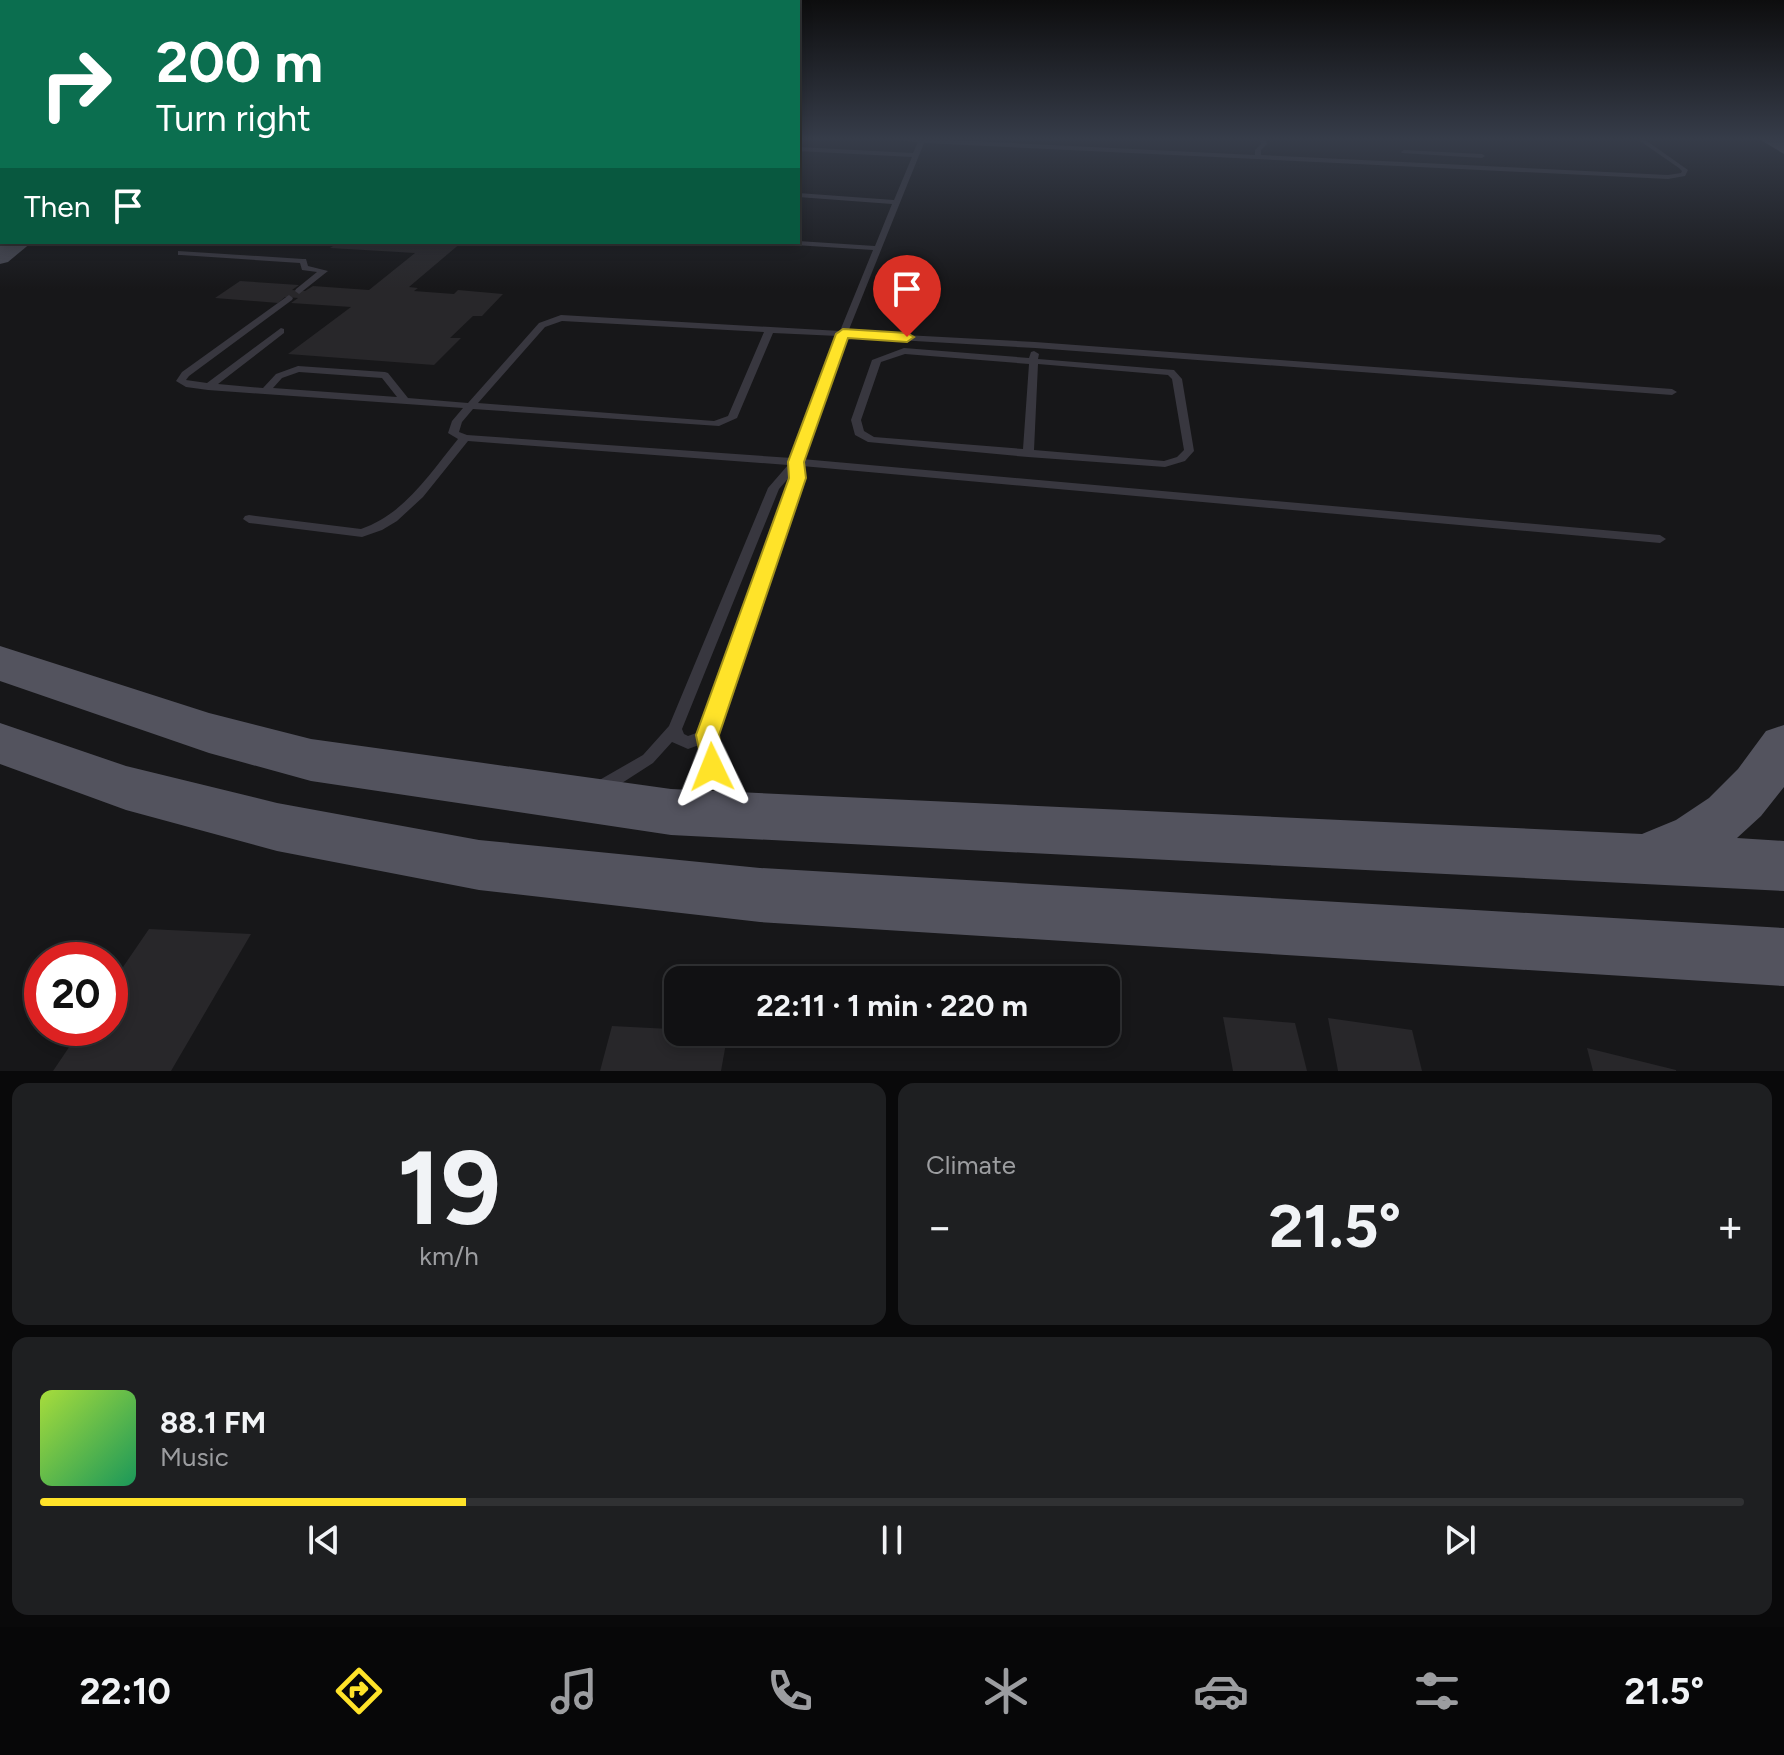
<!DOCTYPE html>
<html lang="en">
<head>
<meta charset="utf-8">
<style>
	body { margin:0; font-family:Figtree,sans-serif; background:#1e1f21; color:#f1f3f6; height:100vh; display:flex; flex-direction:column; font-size:30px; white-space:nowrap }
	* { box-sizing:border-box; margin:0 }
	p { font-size:26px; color:#9c9da0 }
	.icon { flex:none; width:44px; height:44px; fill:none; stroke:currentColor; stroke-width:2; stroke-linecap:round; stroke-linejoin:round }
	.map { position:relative; height:1071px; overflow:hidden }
	.drawer { display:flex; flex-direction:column; gap:12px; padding:12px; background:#09090a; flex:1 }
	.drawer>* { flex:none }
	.top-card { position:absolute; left:0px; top:0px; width:800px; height:244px; box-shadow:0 4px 12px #0003,0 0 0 2px #303133; background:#0b6e4f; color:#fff; overflow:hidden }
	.speed { position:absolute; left:24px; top:942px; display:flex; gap:16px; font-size:40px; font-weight:700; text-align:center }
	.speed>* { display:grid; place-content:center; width:104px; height:104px; border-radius:50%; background:#111113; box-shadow:0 4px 12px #0003,0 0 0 2px #303133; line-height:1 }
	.speed .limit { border:12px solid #d22; background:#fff; color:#111 }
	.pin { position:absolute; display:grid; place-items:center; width:68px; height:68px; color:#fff; margin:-82px -34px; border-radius:50% 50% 50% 0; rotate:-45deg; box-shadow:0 0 8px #0007 }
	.pin .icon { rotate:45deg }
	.me { position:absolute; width:88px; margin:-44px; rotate:358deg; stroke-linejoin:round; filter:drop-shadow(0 0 6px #0008) }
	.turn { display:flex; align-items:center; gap:28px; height:168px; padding:0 24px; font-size:36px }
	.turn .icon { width:104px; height:104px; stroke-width:2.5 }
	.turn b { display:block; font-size:56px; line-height:68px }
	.then { display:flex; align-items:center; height:76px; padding:0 24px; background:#0003; gap:16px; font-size:30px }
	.big { font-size:60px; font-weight:700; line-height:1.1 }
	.drawer .widget { flex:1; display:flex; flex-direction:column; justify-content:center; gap:12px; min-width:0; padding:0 28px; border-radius:16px; background:#1e1f21 }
	.drawer .dial { align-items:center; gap:0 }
	.dial b { font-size:104px; line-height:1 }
	.song { display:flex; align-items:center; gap:24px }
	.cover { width:96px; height:96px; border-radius:12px; background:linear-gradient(135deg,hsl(80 70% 55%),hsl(150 70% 35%)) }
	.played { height:8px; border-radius:4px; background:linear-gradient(90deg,#ffe329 25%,#303133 25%) }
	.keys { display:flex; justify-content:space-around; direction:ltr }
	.heat { display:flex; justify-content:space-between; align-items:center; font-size:44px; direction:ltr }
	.drawer .tiles { flex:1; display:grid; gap:12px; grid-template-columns:1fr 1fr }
	.widget:last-child { grid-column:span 2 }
	.trip { position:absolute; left:664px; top:966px; width:456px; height:80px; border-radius:16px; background:#111113; box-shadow:0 4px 12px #0003,0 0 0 2px #303133; font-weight:700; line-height:80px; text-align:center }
	.tabs { display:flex; height:128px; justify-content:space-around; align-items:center; background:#070708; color:#9c9da0 }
	.tabs .icon { width:56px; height:56px }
	.tabs .current { color:#ffe329 }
	.tabs b { font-size:36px; color:#f1f3f6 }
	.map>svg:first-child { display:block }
	.building { fill:#28272a }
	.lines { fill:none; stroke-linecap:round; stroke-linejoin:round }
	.lane { fill:#38373f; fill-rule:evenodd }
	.secondary { fill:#45464f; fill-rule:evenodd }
	.primary { fill:#53535e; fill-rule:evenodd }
	.highway { fill:#636470; fill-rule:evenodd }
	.route { fill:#ffe329; stroke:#a6941b; stroke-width:2 }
</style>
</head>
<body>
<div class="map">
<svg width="1784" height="1071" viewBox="0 0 1784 1071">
	<rect width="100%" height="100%" fill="#171719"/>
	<!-- building -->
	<g class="building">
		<polygon points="339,242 462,242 409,287 418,288 414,291 454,294 458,290 503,294 482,316 473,316 450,338 461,338 434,365 288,354 351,307 291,303 298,298 285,297 278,303 215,298 240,281 299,285 292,290 305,291 313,286 369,290 415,253 330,248"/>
		<polygon points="928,268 932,275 923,279 930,292 906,297 896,280 903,271"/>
		<polygon points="149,929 251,934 171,1071 53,1071 82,1028 110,1028 110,986"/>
		<polygon points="1223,1017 1295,1023 1307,1071 1233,1071"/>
		<polygon points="1328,1018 1412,1030 1422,1071 1338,1071"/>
		<polygon points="612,1026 728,1032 721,1071 600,1071"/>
		<polygon points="1587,1048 1676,1070 1676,1071 1593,1071"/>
	</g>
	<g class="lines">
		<!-- lane -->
		<g class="lane">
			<polygon points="798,139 804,139 798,142"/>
			<path d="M883,139H929L1255,155V150L1261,144L1259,139H1265L1267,144L1261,150V155L1668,175L1681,173L1682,171L1679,168L1637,139H1644L1688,170L1685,176L1668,179L924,143L848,332L1035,342L1672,389L1677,392L1672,395L1035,348L846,337L802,459L1660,535L1666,539L1660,543L802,466L804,478L715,735L719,765L745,802L743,807L737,809L731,807L704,767L702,744L688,749L672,742L653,763L608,792L602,794L596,792L594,787L596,782L643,755L669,726L768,488L788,465L468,441L423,497L397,521L382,530L362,537L249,523L243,519L245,516L249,515L361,529C405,514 430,473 458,439L448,433L452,421L463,408L208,390L186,387L176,381L182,372L289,295L293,298L292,300L189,376L186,380L207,383L281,328L284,329V333L218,384L263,388L276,374L298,366L385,372L388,373L408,398L468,403L539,323L561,315L840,331L873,250L779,244L775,242L798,241L875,246L892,204L798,197V193L894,200L912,157L798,151V147L913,153L918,142ZM562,321L764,332L728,416L714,421L478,403L545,327ZM773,333L838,336L792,458L467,435L459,432L462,422L473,409L719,426L737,418ZM299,372L382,378L397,397L273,388L282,378ZM792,474V478L702,731L688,736L684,734L682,729L779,489Z"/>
			<polygon points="1404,150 1482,154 1485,156 1482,158 1402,153 1401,152"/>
			<polygon points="178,251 303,259 306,259 308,266 328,271 299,294 295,291 296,289 317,272 302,270 300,263 181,255 178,255"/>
			<path d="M904,348L1029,358L1031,352L1034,351L1039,354L1038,359L1174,370L1182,379L1194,451L1185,461L1165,467L1028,457L868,442L855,435L851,420L872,360ZM905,354L1029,364L1023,449L874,437L864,431L861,420L881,362ZM1038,364L1168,375L1172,379L1184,450L1177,457L1164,461L1034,450Z"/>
		</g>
		<!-- secondary -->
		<g class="secondary">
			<polygon points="0,170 2,170 0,183"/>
			<polygon points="5,242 32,242 8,262 0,264 0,246"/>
		</g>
		<!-- primary -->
		<g class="primary">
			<polygon points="1759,139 1784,139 1784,154"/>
			<polygon points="0,646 209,713 311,739 671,789 1642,834 1676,820 1709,798 1738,769 1766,731 1784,725 1784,787 1761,816 1737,838 1784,841 1784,891 671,835 311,781 209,753 0,681"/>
			<polygon points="0,723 126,766 277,803 479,840 760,868 1784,928 1784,986 760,922 479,890 277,851 126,810 0,764"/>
		</g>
		<!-- highway -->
		<polygon class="highway" points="2,200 2,217 0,218 0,201"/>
	</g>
	<!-- sky -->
	<linearGradient id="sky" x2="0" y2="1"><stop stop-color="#0d0d0e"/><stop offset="0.48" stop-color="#363c49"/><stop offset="1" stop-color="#363c49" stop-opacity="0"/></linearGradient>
	<rect width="1784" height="289" fill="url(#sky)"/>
	<!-- route -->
	<polygon class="route" points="843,329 907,333 914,337 907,342 848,338 804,462 806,478 719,735 723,767 720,773 712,776 704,773 696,735 789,478 788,462 836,334"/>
</svg>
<div class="speed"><div class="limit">20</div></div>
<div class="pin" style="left:907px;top:337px;background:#d93025"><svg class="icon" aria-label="arrive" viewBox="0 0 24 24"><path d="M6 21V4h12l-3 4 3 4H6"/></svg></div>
<svg class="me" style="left:712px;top:767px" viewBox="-20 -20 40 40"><path d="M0-17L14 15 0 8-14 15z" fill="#ffe329" stroke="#fff" stroke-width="4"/></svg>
<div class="trip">22:11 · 1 min · 220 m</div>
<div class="top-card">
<div class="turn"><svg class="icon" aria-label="right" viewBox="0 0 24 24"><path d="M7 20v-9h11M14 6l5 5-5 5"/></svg><div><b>200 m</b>Turn right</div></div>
<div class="then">Then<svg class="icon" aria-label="arrive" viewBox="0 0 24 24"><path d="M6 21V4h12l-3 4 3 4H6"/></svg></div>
</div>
</div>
<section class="drawer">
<div class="tiles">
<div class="widget dial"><b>19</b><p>km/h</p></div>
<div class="widget"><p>Climate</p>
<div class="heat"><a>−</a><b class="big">21.5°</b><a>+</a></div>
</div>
<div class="widget">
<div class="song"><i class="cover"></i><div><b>88.1 FM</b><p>Music</p></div></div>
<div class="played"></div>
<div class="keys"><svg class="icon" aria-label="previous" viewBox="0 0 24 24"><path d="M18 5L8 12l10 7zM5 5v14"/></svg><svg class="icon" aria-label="pause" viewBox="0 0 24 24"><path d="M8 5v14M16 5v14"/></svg><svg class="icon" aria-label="next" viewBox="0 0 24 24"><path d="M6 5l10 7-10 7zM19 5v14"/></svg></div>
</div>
</div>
</section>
<nav class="tabs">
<b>22:10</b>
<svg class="icon current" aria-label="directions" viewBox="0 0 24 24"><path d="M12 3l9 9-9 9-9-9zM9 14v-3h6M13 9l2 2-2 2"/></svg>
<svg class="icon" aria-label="music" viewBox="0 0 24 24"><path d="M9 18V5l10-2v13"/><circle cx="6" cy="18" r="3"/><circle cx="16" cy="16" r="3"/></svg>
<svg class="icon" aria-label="phone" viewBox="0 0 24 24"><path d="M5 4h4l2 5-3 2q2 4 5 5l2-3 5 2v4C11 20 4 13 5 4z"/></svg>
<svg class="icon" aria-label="climate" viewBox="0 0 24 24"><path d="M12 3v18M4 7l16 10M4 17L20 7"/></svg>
<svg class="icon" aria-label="car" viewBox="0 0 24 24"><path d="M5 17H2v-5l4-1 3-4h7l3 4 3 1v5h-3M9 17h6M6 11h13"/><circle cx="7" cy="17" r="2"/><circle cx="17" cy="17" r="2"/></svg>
<svg class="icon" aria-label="filters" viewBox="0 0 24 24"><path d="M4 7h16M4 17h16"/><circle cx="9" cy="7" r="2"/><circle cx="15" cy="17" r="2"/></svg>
<b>21.5°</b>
</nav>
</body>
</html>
